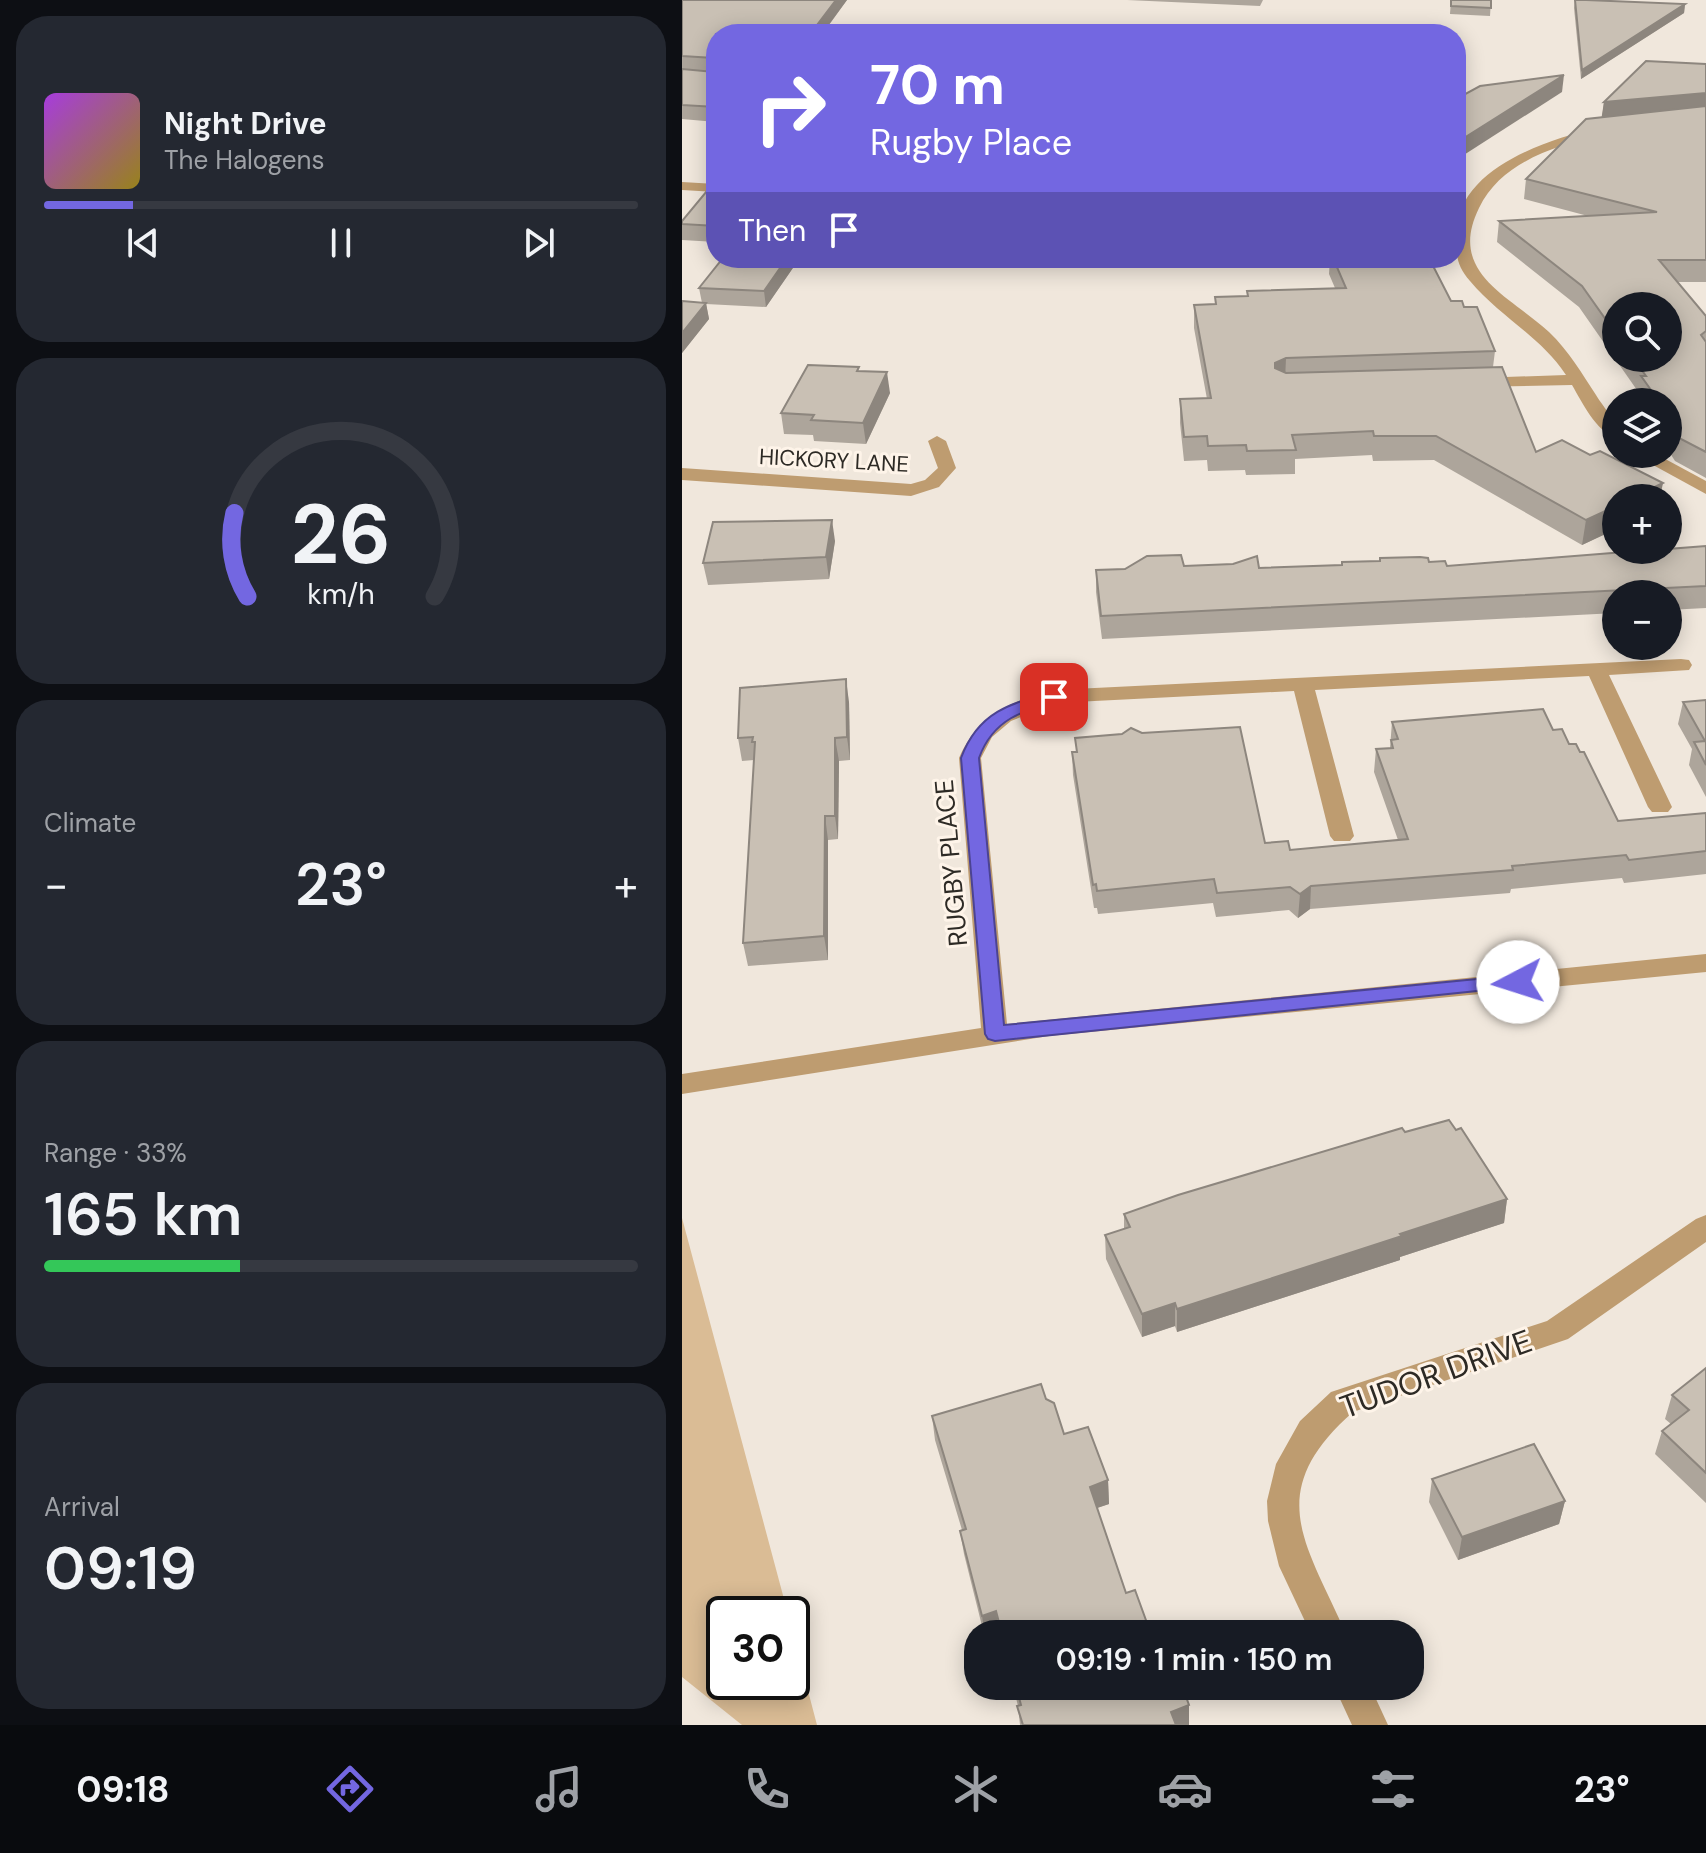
<!DOCTYPE html>
<html lang="en">
<head>
<meta charset="utf-8">
<style>
	body { margin:0; font-family:"DM Sans",sans-serif; background:#242831; color:#f1f3f6; height:100vh; display:flex; flex-direction:column; font-size:30px; white-space:nowrap }
	* { box-sizing:border-box; margin:0 }
	p { font-size:26px; color:#9ea1a6 }
	.icon { flex:none; width:44px; height:44px; fill:none; stroke:currentColor; stroke-width:2; stroke-linecap:round; stroke-linejoin:round }
	.map { position:relative; flex:1; overflow:hidden }
	.panel { display:flex; flex-direction:column; gap:16px; padding:16px; background:#0d0f14; width:682px }
	.panel>* { flex:none }
	.hud { position:absolute; left:24px; top:24px; width:760px; height:244px; border-radius:32px; box-shadow:0 4px 20px #0003; background:#7367e1; color:#fff; overflow:hidden }
	.fabs { position:absolute; left:920px; top:292px; display:grid; gap:16px }
	.fabs a { display:grid; place-items:center; width:80px; height:80px; border-radius:50%; background:#171b24; box-shadow:0 4px 20px #0003; font-size:40px }
	.speed { position:absolute; left:24px; top:1596px; display:flex; gap:16px; font-size:40px; font-weight:700; text-align:center }
	.speed>* { display:grid; place-content:center; width:104px; height:104px; border-radius:50%; background:#171b24; box-shadow:0 4px 20px #0003; line-height:1 }
	.speed .limit { border:4px solid #111; border-radius:12px; background:#fff; color:#111 }
	.pin { position:absolute; display:grid; place-items:center; width:68px; height:68px; color:#fff; margin:-34px; border-radius:16px; box-shadow:0 4px 12px #0006 }
	.me { position:absolute; width:88px; margin:-44px; rotate:265deg; stroke-linejoin:round; filter:drop-shadow(0 0 6px #0008) }
	.turn { display:flex; align-items:center; gap:28px; height:168px; padding:0 32px; font-size:36px }
	.turn .icon { width:104px; height:104px; stroke-width:2.5 }
	.turn b { display:block; font-size:56px; line-height:68px }
	.then { display:flex; align-items:center; height:76px; padding:0 32px; background:#0003; gap:16px; font-size:30px }
	.big { font-size:60px; font-weight:600; line-height:1.1 }
	.panel .card { flex:1; display:flex; flex-direction:column; justify-content:center; gap:12px; min-width:0; padding:0 28px; border-radius:32px; background:#242831 }
	.panel .dial { align-items:center; gap:0 }
	.dial svg { height:208px; overflow:visible; fill:none; stroke:#363941; stroke-width:7; stroke-linecap:round; text-anchor:middle }
	.dial text { fill:#f1f3f6; stroke:none }
	.song { display:flex; align-items:center; gap:24px }
	.cover { width:96px; height:96px; border-radius:12px; background:linear-gradient(135deg,hsl(280 70% 55%),hsl(50 70% 35%)) }
	.played { height:8px; border-radius:4px; background:linear-gradient(90deg,#7367e1 15%,#363941 15%) }
	.keys { display:flex; justify-content:space-around; direction:ltr }
	.heat { display:flex; justify-content:space-between; align-items:center; font-size:44px; direction:ltr }
	.charge { height:12px; border-radius:6px; background:linear-gradient(90deg,#34c759 33%,#363941 0) }
	.trip { position:absolute; left:282px; top:1620px; width:460px; height:80px; border-radius:32px; background:#171b24; box-shadow:0 4px 20px #0003; font-weight:600; line-height:80px; text-align:center }
	.dock { display:flex; height:128px; justify-content:space-around; align-items:center; background:#090b0e; color:#9ea1a6 }
	.dock .icon { width:56px; height:56px }
	.dock .current { color:#7367e1 }
	.dock b { font-size:36px; color:#f1f3f6 }
	main { display:flex; flex:1; min-height:0 }
	.map>svg:first-child { display:block }
	.green { fill:#dabc95 }
	.lines { fill:none; stroke-linecap:round; stroke-linejoin:round }
	.street { fill:#be9c70; fill-rule:evenodd }
	.wall { fill:#ada59b; fill-rule:evenodd }
	.shaded-wall { fill:#8d867e }
	.building { fill:#c9c0b4; stroke:#8d867e; stroke-width:2 }
	.route { fill:#7367e1; stroke:#4b4392; stroke-width:2 }
	.labels { text-anchor:middle; stroke-width:6; stroke-linejoin:round; paint-order:stroke }
	.far-street-label { font-size:22px; fill:#2d2a25; stroke:#fef4e9 }
	.street-label { font-size:26px; fill:#2d2a25; stroke:#fef4e9 }
	.near-street-label { font-size:32px; fill:#2d2a25; stroke:#fef4e9 }
</style>
</head>
<body>
<main>
<section class="panel">
<div class="card">
<div class="song"><i class="cover"></i><div><b>Night Drive</b><p>The Halogens</p></div></div>
<div class="played"></div>
<div class="keys"><svg class="icon" aria-label="previous" viewBox="0 0 24 24"><path d="M18 5L8 12l10 7zM5 5v14"/></svg><svg class="icon" aria-label="pause" viewBox="0 0 24 24"><path d="M8 5v14M16 5v14"/></svg><svg class="icon" aria-label="next" viewBox="0 0 24 24"><path d="M6 5l10 7-10 7zM19 5v14"/></svg></div>
</div>
<div class="card dial"><svg viewBox="0 0 100 80">
<path d="M14 69A42 42 0 1 1 86 69"/>
<path d="M14 69A42 42 0 0 1 9 37" stroke="#7367e1"/>
<text x="50" y="56" font-size="32" font-weight="700">26</text>
<text x="50" y="72" font-size="11">km/h</text>
</svg></div>
<div class="card"><p>Climate</p>
<div class="heat"><a>−</a><b class="big">23°</b><a>+</a></div>
</div>
<div class="card"><p>Range · 33%</p><b class="big">165 km</b><div class="charge"></div></div>
<div class="card"><p>Arrival</p><b class="big">09:19</b></div>
</section>
<div class="map">
<svg width="1024" height="1725" viewBox="0 0 1024 1725">
	<rect width="100%" height="100%" fill="#f0e7dc"/>
	<!-- green -->
	<polygon class="green" points="0,1218 106,1614 42,1614 42,1682 110,1682 110,1630 135,1725 60,1725 0,1677"/>
	<g class="lines">
		<!-- street -->
		<g class="street">
			<path d="M914,128L921,132L919,135C873,146 819,162 797,208C765,273 827,295 867,332C887,351 900,374 914,395C924,411 934,419 934,437C914,432 900,402 890,385L790,387L787,383L790,379L796,378L884,375C858,336 817,316 788,281C775,266 774,256 774,236C774,169 862,141 914,128Z"/>
			<polygon points="0,182 34,184 34,192 0,190"/>
			<polygon points="255,436 264,441 274,468 257,487 229,496 0,480 0,468 229,484 243,480 256,468 246,441"/>
			<polygon points="951,454 974,454 1024,481 1024,494"/>
			<path d="M999,659L1007,660L1010,665L1007,670L927,675L990,807L986,812H970L966,807L907,676L633,690L672,836L668,841H652L648,836L612,691L373,703L329,721L310,737L299,758L325,1024L1024,954V972L367,1036L0,1094V1074L299,1028L277,758C296,715 328,701 372,690Z"/>
			<path d="M1024,1215V1242L886,1339L671,1412C579,1493 625,1544 664,1634H629L597,1566L586,1521L585,1501L594,1464L618,1421L649,1392L865,1321L1014,1219Z"/>
			<polygon points="652,1686 688,1686 706,1725 670,1725"/>
		</g>
	</g>
	<!-- wall -->
	<g class="wall">
		<polygon points="0,0 165,0 147,25 296,32 296,34 34,34 34,122 0,119"/>
		<polygon points="445,0 581,0 578,6"/>
		<polygon points="769,0 809,0 808,16 768,14"/>
		<polygon points="893,0 1003,4 1002,13 899,79 892,8"/>
		<path d="M1024,64V282H995L1024,316V478L993,461L986,450V402H958L956,399L957,393L897,307L815,242L817,221L906,216L842,199L844,179L920,118L922,102ZM934,306L986,358H934Z"/>
		<polygon points="34,180 34,242 0,240 0,221"/>
		<polygon points="41,258 139,258 134,263 115,262 84,307 24,304 27,319 0,353 0,301 20,303 17,288"/>
		<polygon points="648,258 747,258 769,301 782,307 813,351 811,367 854,452 934,498 934,529 900,545 752,460 691,461 690,455 613,459 613,474 564,475 563,470 526,471 525,460 502,461 498,423 498,399 525,399 512,328 512,305 533,305 533,297 565,296 653,288 647,274"/>
		<polygon points="178,371 208,393 184,444 132,441 131,435 102,434 99,413"/>
		<polygon points="153,541 147,579 26,585 21,563"/>
		<polygon points="1024,546 1024,608 986,610 986,594 934,594 934,613 420,639 414,592 414,570 502,566 577,568 660,565 660,562 747,562 765,566"/>
		<polygon points="1024,700 1024,797 1007,765 1010,749 996,724 1001,702"/>
		<polygon points="167,702 168,760 157,761 156,839 146,840 146,960 66,966 61,943 72,760 60,761 56,738"/>
		<polygon points="710,722 871,730 887,744 936,821 1024,813 1024,874 942,883 940,878 829,889 828,893 628,909 616,918 607,910 534,917 531,903 416,914 415,908 412,908 391,775 390,752 583,843 608,850 716,840 692,772 694,749 708,748"/>
		<polygon points="723,1132 825,1199 822,1223 718,1257 718,1260 495,1332 493,1326 460,1337 424,1259 423,1235 442,1229 442,1214"/>
		<polygon points="1024,1368 1024,1503 973,1454 980,1431 989,1424 983,1419 990,1395"/>
		<polygon points="364,1399 382,1434 426,1480 427,1504 415,1508 444,1593 469,1634 302,1634 282,1554 278,1531 280,1530 253,1440 250,1416"/>
		<polygon points="750,1479 883,1501 877,1524 776,1560 747,1502"/>
		<polygon points="331,1686 500,1686 507,1705 507,1725 338,1725 336,1706"/>
	</g>
	<!-- shaded-wall -->
	<g class="shaded-wall">
		<polygon points="154,0 165,0 140,34 135,25"/>
		<polygon points="1003,4 1002,13 899,79 900,70"/>
		<polygon points="882,75 880,92 774,160 774,143"/>
		<polygon points="1024,93 1024,112 919,121 922,102"/>
		<polygon points="105,258 114,258 115,262 84,307 82,291"/>
		<polygon points="24,303 27,319 0,353 0,333"/>
		<polygon points="604,358 603,381 593,386 593,363"/>
		<polygon points="205,372 208,393 184,444 181,423"/>
		<polygon points="981,483 978,498 950,498"/>
		<polygon points="934,506 934,529 900,545 904,520"/>
		<polygon points="150,520 153,541 147,579 144,557"/>
		<polygon points="164,679 167,702 168,760 165,737"/>
		<polygon points="153,738 157,761 156,839 153,816"/>
		<polygon points="143,816 146,840 146,960 142,936"/>
		<polygon points="629,886 628,909 616,918 618,894"/>
		<polygon points="825,1199 822,1223 718,1257 718,1260 495,1332 495,1309 718,1234"/>
		<polygon points="493,1303 493,1326 460,1337 460,1314"/>
		<polygon points="426,1480 427,1504 409,1510 408,1487"/>
		<polygon points="883,1501 877,1524 776,1560 780,1537"/>
		<polygon points="314,1611 317,1634 303,1634 300,1616"/>
		<polygon points="507,1705 507,1725 489,1725 489,1712"/>
	</g>
	<!-- building -->
	<g class="building">
		<polygon points="0,0 154,0 135,25 296,32 294,34 34,34 34,60 32,58 0,56"/>
		<polygon points="769,0 809,0 809,8 769,6"/>
		<polygon points="893,0 904,0 1003,4 900,70"/>
		<polygon points="964,61 1024,64 1024,93 922,102"/>
		<polygon points="34,64 34,107 0,105 0,69 32,72"/>
		<polygon points="882,75 774,143 774,99 798,86"/>
		<polygon points="1024,106 1024,260 977,260 1024,316 1024,331 1019,335 1024,342 1024,452 997,438 986,421 986,402 973,402 964,390 969,390 959,376 964,376 951,358 986,358 986,306 934,306 934,334 900,286 817,221 975,212 844,179 904,119"/>
		<polygon points="34,180 34,226 0,224 0,221"/>
		<polygon points="41,258 105,258 82,291 17,288"/>
		<polygon points="651,258 747,258 769,301 780,301 782,307 795,307 813,351 604,358 593,363 593,368 604,373 820,367 854,452 880,440 908,455 918,451 981,483 950,498 934,498 934,506 904,520 754,436 692,436 691,431 610,435 614,450 565,451 564,445 526,446 525,436 502,437 498,399 529,398 512,305 534,304 533,297 566,296 565,291 664,288"/>
		<polygon points="0,301 24,303 0,333"/>
		<polygon points="126,365 177,367 175,371 205,372 181,423 129,420 132,415 99,413"/>
		<polygon points="150,520 144,557 21,563 31,522"/>
		<polygon points="1024,546 1024,586 419,616 414,570 443,569 465,556 499,555 502,566 551,564 575,556 577,568 660,565 660,562 698,561 698,558 738,557 746,558 747,562 763,561 765,566 968,550 986,550 986,549"/>
		<polygon points="164,679 165,737 153,738 153,816 143,816 142,936 61,943 73,742 70,742 71,737 56,738 58,688"/>
		<polygon points="1024,700 1024,765 1012,742 1023,741 1001,702"/>
		<polygon points="861,709 871,730 880,729 887,744 894,744 898,752 902,752 936,821 1024,813 1024,851 947,860 944,855 830,866 831,870 629,886 618,894 608,887 535,893 532,879 415,891 414,884 411,885 390,752 395,752 393,738 440,734 449,728 460,733 558,727 583,843 606,841 608,850 726,839 694,749 711,748 709,740 716,739 710,722"/>
		<polygon points="767,1120 774,1130 779,1128 825,1199 718,1234 720,1236 495,1309 493,1303 460,1314 423,1235 448,1227 442,1214 496,1195 720,1128 723,1132"/>
		<polygon points="1024,1368 1024,1473 980,1431 1007,1410 990,1395"/>
		<polygon points="359,1384 364,1399 372,1403 382,1434 406,1427 426,1480 408,1487 444,1593 453,1590 469,1634 320,1634 314,1611 300,1616 278,1531 284,1529 250,1416"/>
		<polygon points="852,1444 883,1501 780,1537 750,1479"/>
		<polygon points="334,1686 500,1686 507,1705 489,1712 494,1725 341,1725 335,1706 339,1705"/>
	</g>
	<!-- route -->
	<path class="route" d="M372,692L378,694L381,697L378,701C341,710 311,719 297,758L322,1025L836,975L843,977L846,982L843,986L313,1041L306,1039L303,1034L279,758C296,712 328,703 372,692Z"/>
	<g class="labels">
		<!-- far-street labels -->
		<g class="far-street-label">
			<text transform="translate(152 460) rotate(3)" y="8">HICKORY LANE</text>
		</g>
		<!-- street labels -->
		<g class="street-label">
			<text transform="translate(269 863) rotate(-95)" y="9">RUGBY PLACE</text>
		</g>
		<!-- near-street labels -->
		<g class="near-street-label">
			<text transform="translate(754 1374) rotate(-20)" y="11">TUDOR DRIVE</text>
		</g>
	</g>
</svg>
<div class="fabs">
<a><svg class="icon" aria-label="search" viewBox="0 0 24 24"><circle cx="10" cy="10" r="6"/><path d="M15 15l6 6"/></svg></a>
<a><svg class="icon" aria-label="layers" viewBox="0 0 24 24"><path d="M12 4l9 5-9 5-9-5zM3 14l9 5 9-5"/></svg></a>
<a>+</a>
<a>−</a>
</div>
<div class="speed"><div class="limit">30</div></div>
<div class="pin" style="left:372px;top:697px;background:#d93025"><svg class="icon" aria-label="arrive" viewBox="0 0 24 24"><path d="M6 21V4h12l-3 4 3 4H6"/></svg></div>
<svg class="me" style="left:836px;top:982px" viewBox="-20 -20 40 40"><circle r="19" fill="#fff"/><path d="M0-13L10 11 0 6-10 11z" fill="#7367e1"/></svg>
<div class="trip">09:19 · 1 min · 150 m</div>
<div class="hud">
<div class="turn"><svg class="icon" aria-label="right" viewBox="0 0 24 24"><path d="M7 20v-9h11M14 6l5 5-5 5"/></svg><div><b>70 m</b>Rugby Place</div></div>
<div class="then">Then<svg class="icon" aria-label="arrive" viewBox="0 0 24 24"><path d="M6 21V4h12l-3 4 3 4H6"/></svg></div>
</div>
</div>
</main>
<nav class="dock">
<b>09:18</b>
<svg class="icon current" aria-label="directions" viewBox="0 0 24 24"><path d="M12 3l9 9-9 9-9-9zM9 14v-3h6M13 9l2 2-2 2"/></svg>
<svg class="icon" aria-label="music" viewBox="0 0 24 24"><path d="M9 18V5l10-2v13"/><circle cx="6" cy="18" r="3"/><circle cx="16" cy="16" r="3"/></svg>
<svg class="icon" aria-label="phone" viewBox="0 0 24 24"><path d="M5 4h4l2 5-3 2q2 4 5 5l2-3 5 2v4C11 20 4 13 5 4z"/></svg>
<svg class="icon" aria-label="climate" viewBox="0 0 24 24"><path d="M12 3v18M4 7l16 10M4 17L20 7"/></svg>
<svg class="icon" aria-label="car" viewBox="0 0 24 24"><path d="M5 17H2v-5l4-1 3-4h7l3 4 3 1v5h-3M9 17h6M6 11h13"/><circle cx="7" cy="17" r="2"/><circle cx="17" cy="17" r="2"/></svg>
<svg class="icon" aria-label="filters" viewBox="0 0 24 24"><path d="M4 7h16M4 17h16"/><circle cx="9" cy="7" r="2"/><circle cx="15" cy="17" r="2"/></svg>
<b>23°</b>
</nav>
</body>
</html>
